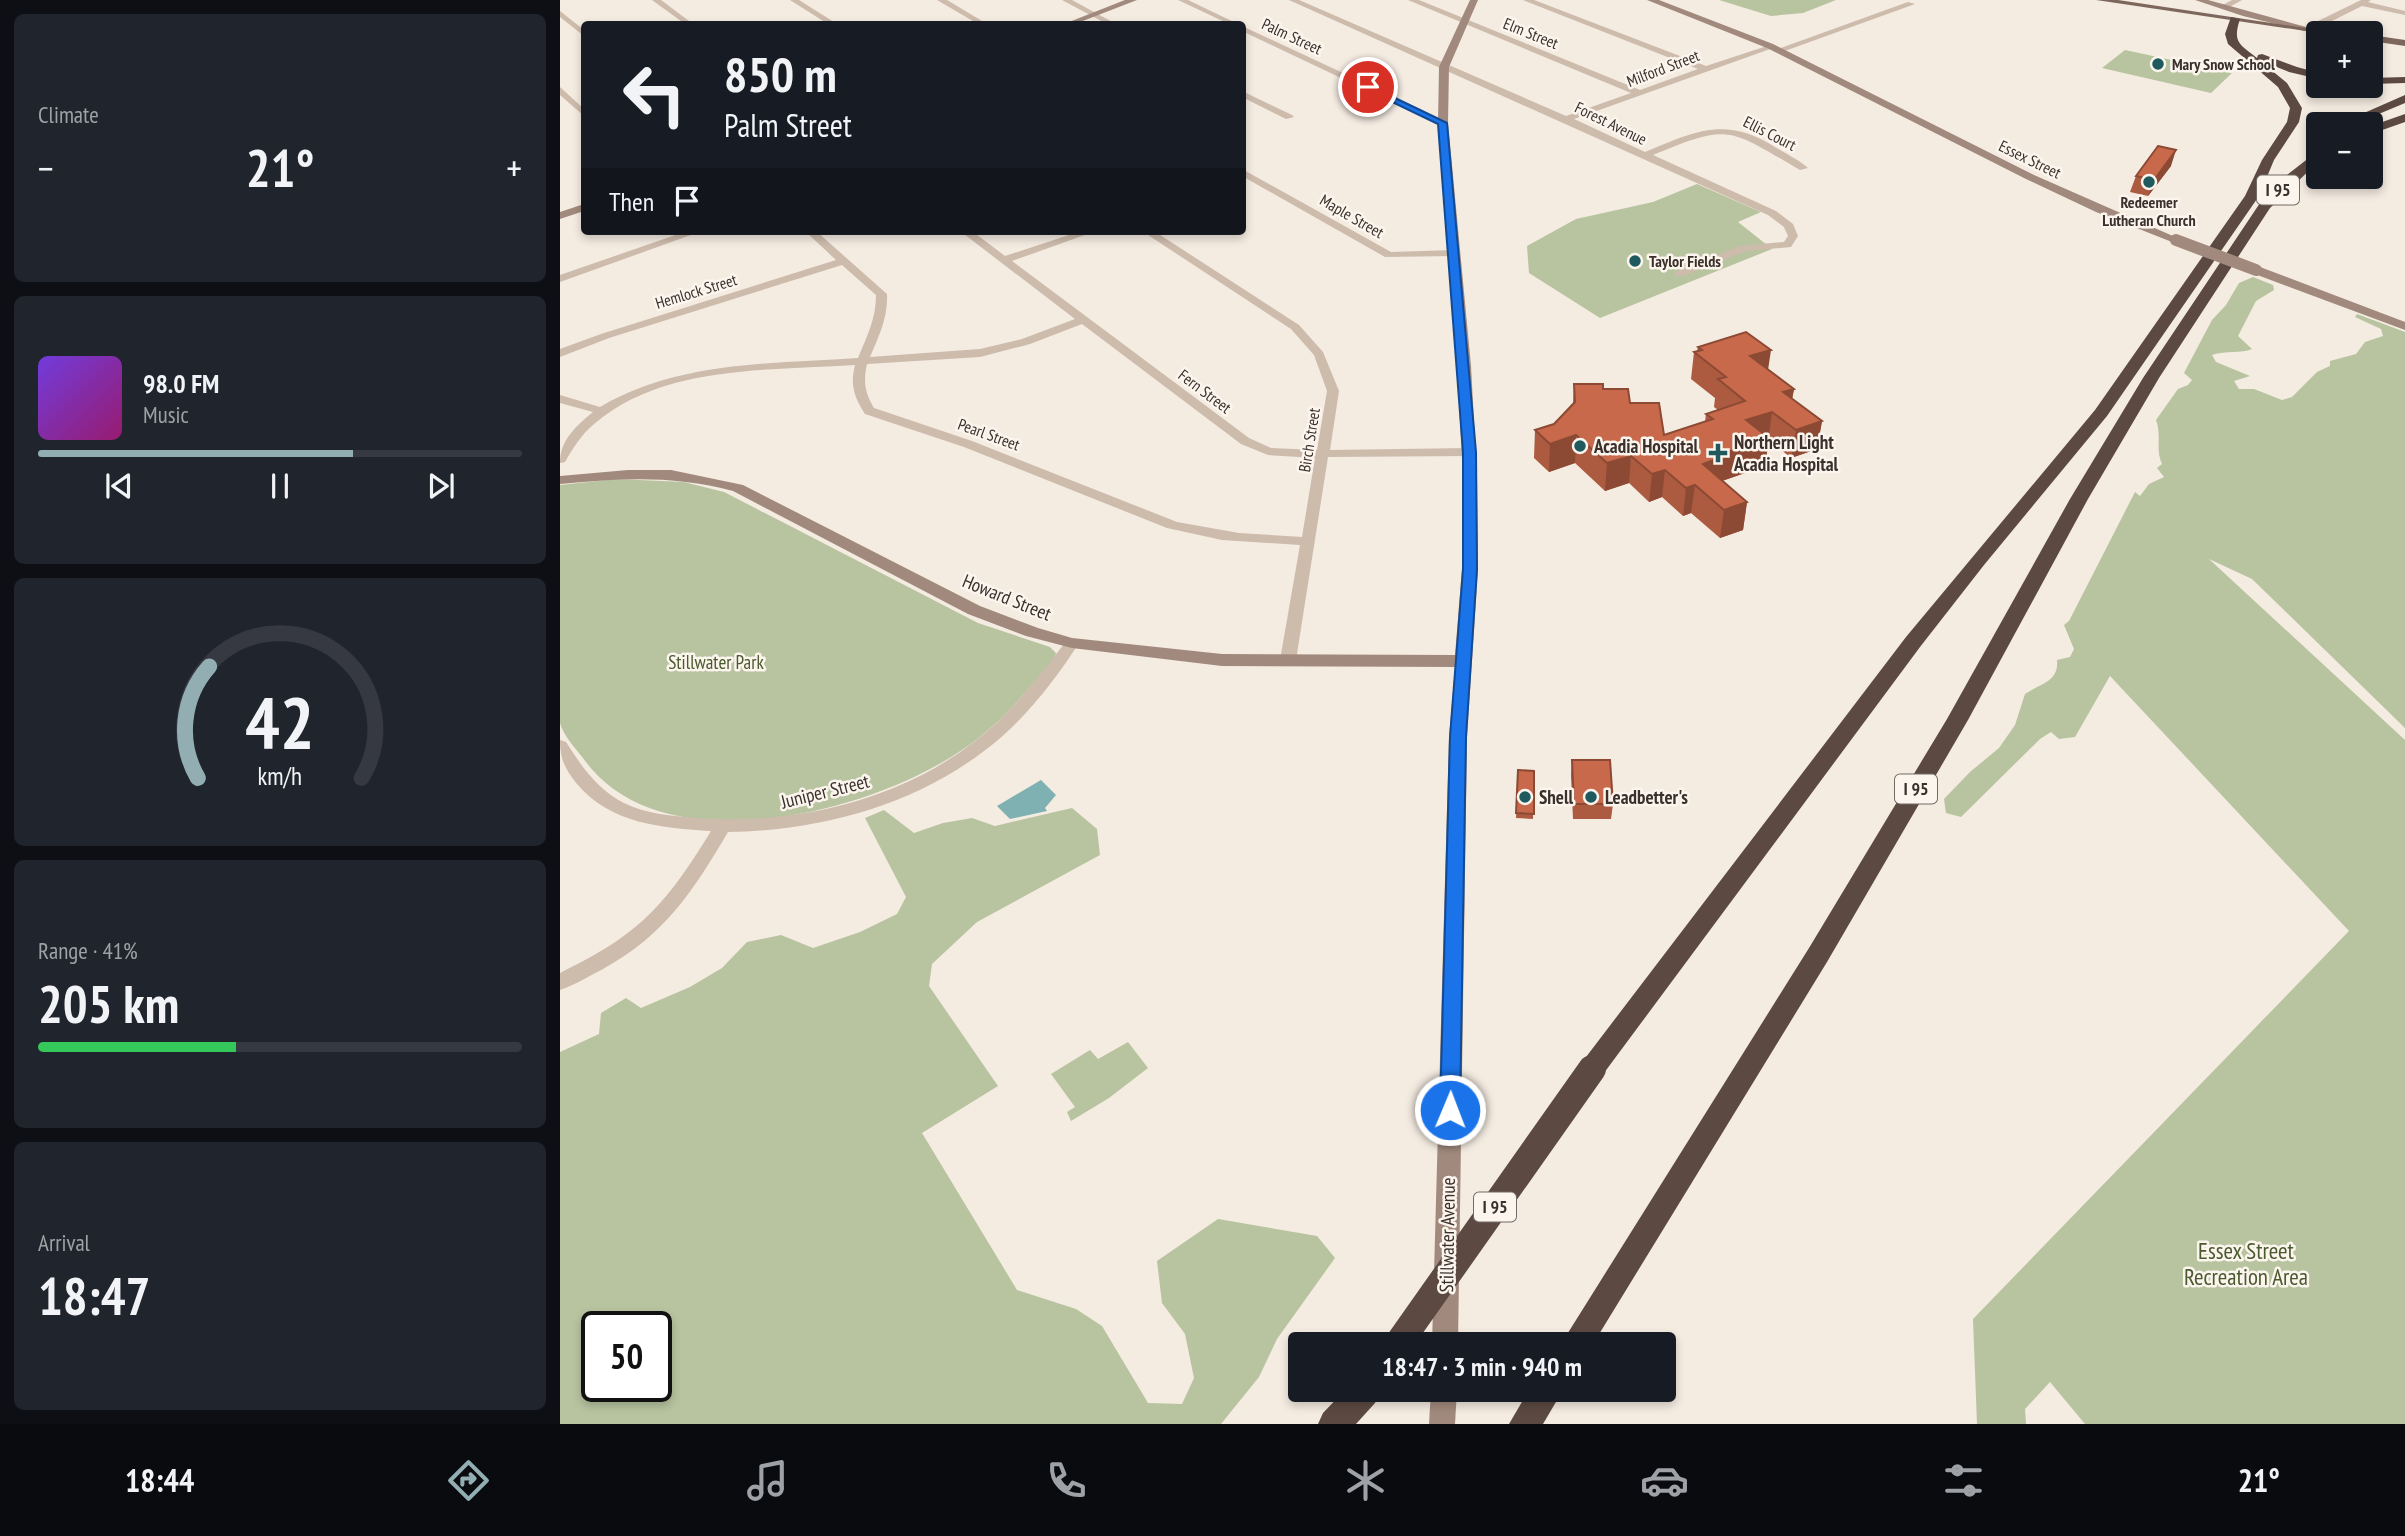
<!DOCTYPE html>
<html lang="en">
<head>
<meta charset="utf-8">
<style>
	body { margin:0; font-family:"PT Sans Narrow",sans-serif; background:#20242c; color:#f1f3f6; height:100vh; display:flex; flex-direction:column; font-size:26px; white-space:nowrap }
	* { box-sizing:border-box; margin:0 }
	p { font-size:23px; color:#9ea1a6 }
	.icon { flex:none; width:38px; height:38px; fill:none; stroke:currentColor; stroke-width:2; stroke-linecap:round; stroke-linejoin:round }
	.map { position:relative; flex:1; overflow:hidden }
	.panel { display:flex; flex-direction:column; gap:14px; padding:14px; background:#0d0f14; width:560px }
	.panel>* { flex:none }
	.hud { position:absolute; left:21px; top:21px; width:665px; height:214px; border-radius:7px; box-shadow:0 4px 10px #0003; background:#171b24; color:#f1f3f6; overflow:hidden }
	.fabs { position:absolute; left:1746px; top:21px; display:grid; gap:14px }
	.fabs a { display:grid; place-items:center; width:77px; height:77px; border-radius:7px; background:#171b24; box-shadow:0 4px 10px #0003; font-size:35px }
	.speed { position:absolute; left:21px; top:1311px; display:flex; gap:14px; font-size:35px; font-weight:700; text-align:center }
	.speed>* { display:grid; place-content:center; width:91px; height:91px; border-radius:50%; background:#171b24; box-shadow:0 4px 10px #0003; line-height:1 }
	.speed .limit { border:4px solid #111; border-radius:10px; background:#fff; color:#111 }
	.pin { position:absolute; display:grid; place-items:center; width:60px; height:60px; color:#fff; margin:-30px; border:4px solid #fff; border-radius:50%; box-shadow:0 2px 7px #0007 }
	.me { position:absolute; width:77px; margin:-38px; rotate:1deg; stroke-linejoin:round; filter:drop-shadow(0 0 5px #0008) }
	.turn { display:flex; align-items:center; gap:24px; height:147px; padding:0 28px; font-size:32px }
	.turn .icon { width:91px; height:91px; stroke-width:2.5 }
	.turn b { display:block; font-size:49px; line-height:60px }
	.then { display:flex; align-items:center; height:66px; padding:0 28px; background:#0003; gap:14px; font-size:26px }
	.big { font-size:52px; font-weight:700; line-height:1.1 }
	.panel .card { flex:1; display:flex; flex-direction:column; justify-content:center; gap:10px; min-width:0; padding:0 24px; border-radius:10px; background:#20242c }
	.panel .dial { align-items:center; gap:0 }
	.dial svg { height:182px; overflow:visible; fill:none; stroke:#363941; stroke-width:7; stroke-linecap:round; text-anchor:middle }
	.dial text { fill:#f1f3f6; stroke:none }
	.song { display:flex; align-items:center; gap:21px }
	.cover { width:84px; height:84px; border-radius:10px; background:linear-gradient(135deg,hsl(260 70% 55%),hsl(320 70% 35%)) }
	.played { height:7px; border-radius:4px; background:linear-gradient(90deg,#92aeb2 65%,#363941 65%) }
	.keys { display:flex; justify-content:space-around; direction:ltr }
	.heat { display:flex; justify-content:space-between; align-items:center; font-size:38px; direction:ltr }
	.charge { height:10px; border-radius:5px; background:linear-gradient(90deg,#34c759 41%,#363941 0) }
	.trip { position:absolute; left:728px; top:1332px; width:388px; height:70px; border-radius:7px; background:#171b24; box-shadow:0 4px 10px #0003; font-weight:700; line-height:70px; text-align:center }
	.menu { display:flex; height:112px; justify-content:space-around; align-items:center; background:#090b0e; color:#9ea1a6 }
	.menu .icon { width:49px; height:49px }
	.menu .active { color:#92aeb2 }
	.menu b { font-size:32px; color:#f1f3f6 }
	main { display:flex; flex:1; min-height:0 }
	.map>svg:first-child { display:block }
	.green { fill:#b8c4a0; fill-rule:evenodd }
	.water { fill:#7fb0b2 }
	.lines { fill:none; stroke-linecap:round; stroke-linejoin:round }
	.street { fill:#cdbbac; fill-rule:evenodd }
	.secondary { fill:#a18a7d; fill-rule:evenodd }
	.primary { fill:#7d675c; fill-rule:evenodd }
	.highway { fill:#5c4a42; fill-rule:evenodd }
	.secondary-bridge { stroke:#a18a7d; stroke-width:12 }
	.highway-bridge { stroke:#5c4a42; stroke-width:28 }
	.wall { fill:#ac5a40 }
	.shaded-wall { fill:#8c4a34 }
	.building { fill:#c8694b; stroke:#8c4a34; stroke-width:2 }
	.route { fill:#1a73e8; stroke:#114b97; stroke-width:2 }
	.poi-dot { fill:#1f5a5e; stroke:#fbf5ee; stroke-width:2.5 }
	.labels { text-anchor:middle; stroke-width:5; stroke-linejoin:round; paint-order:stroke }
	.far-street-label { font-size:16px; fill:#3b302b; stroke:#fbf5ee }
	.far-poi-label { font-size:16px; font-weight:bold; fill:#3b302b; stroke:#fbf5ee; text-anchor:start }
	.shield { fill:#fbf5ee; stroke:#756b66; stroke-width:2 }
	.shield-label { font-size:18px; font-weight:bold; fill:#3b302b }
	.poi-label { font-size:19px; font-weight:bold; fill:#3b302b; stroke:#fbf5ee; text-anchor:start }
	.street-label { font-size:19px; fill:#3b302b; stroke:#fbf5ee }
	.park-label { font-size:19px; fill:#4a5a2e; stroke:#fbf5ee }
	.near-park-label { font-size:23px; fill:#4a5a2e; stroke:#fbf5ee }
</style>
</head>
<body>
<main>
<section class="panel">
<div class="card"><p>Climate</p>
<div class="heat"><a>−</a><b class="big">21°</b><a>+</a></div>
</div>
<div class="card">
<div class="song"><i class="cover"></i><div><b>98.0 FM</b><p>Music</p></div></div>
<div class="played"></div>
<div class="keys"><svg class="icon" aria-label="previous" viewBox="0 0 24 24"><path d="M18 5L8 12l10 7zM5 5v14"/></svg><svg class="icon" aria-label="pause" viewBox="0 0 24 24"><path d="M8 5v14M16 5v14"/></svg><svg class="icon" aria-label="next" viewBox="0 0 24 24"><path d="M6 5l10 7-10 7zM19 5v14"/></svg></div>
</div>
<div class="card dial"><svg viewBox="0 0 100 80">
<path d="M14 69A42 42 0 1 1 86 69"/>
<path d="M14 69A42 42 0 0 1 19 20" stroke="#92aeb2"/>
<text x="50" y="56" font-size="32" font-weight="700">42</text>
<text x="50" y="72" font-size="11">km/h</text>
</svg></div>
<div class="card"><p>Range · 41%</p><b class="big">205 km</b><div class="charge"></div></div>
<div class="card"><p>Arrival</p><b class="big">18:47</b></div>
</section>
<div class="map">
<svg width="1845" height="1424" viewBox="0 0 1845 1424">
	<rect width="100%" height="100%" fill="#f4ebe1"/>
	<!-- green -->
	<g class="green">
		<polygon points="1159,0 1276,0 1243,13 1211,16"/>
		<polygon points="1565,50 1672,73 1651,93 1542,68"/>
		<polygon points="1137,184 1201,212 1178,222 1212,249 1040,318 969,273 967,246 1016,219 1093,202"/>
		<path d="M1693,277L1713,285L1714,290L1696,301L1678,336L1692,349C1681,354 1666,350 1652,355L1656,362L1690,376L1674,381L1679,389H1694L1722,400L1732,397L1757,372L1770,366V361L1796,354L1805,342L1823,336L1821,329L1795,317L1797,314L1845,332V728L1692,579L1649,559L1845,740V1424H1525L1490,1382L1465,1409L1466,1424H1417L1413,1319L1789,931L1550,676L1515,737L1499,739L1491,732L1480,739L1401,817L1386,813L1384,799L1410,772L1439,748L1455,725L1465,694C1481,683 1499,682 1497,660L1510,657L1514,649L1504,625L1509,621L1575,492L1580,496L1589,484L1604,477L1597,468L1602,464C1595,449 1602,436 1596,420L1618,389L1628,385L1632,380L1624,373L1652,320L1666,305L1679,283Z"/>
		<path d="M57,479L124,482L164,492L418,623L490,647L496,653L495,657C467,691 440,725 402,750C310,813 100,868 23,758C16,749 3,735 0,723C0,707 0,677 0,659C0,601 0,543 0,485Z"/>
		<path d="M512,808L537,829L540,855L417,922L372,964L369,986L438,1086L362,1133L457,1290L516,1309L542,1326L588,1403L622,1404L634,1378L625,1334L602,1303L597,1261L658,1219L757,1236L775,1258L717,1339L699,1377L661,1424H0V1052L39,1034L41,1013L66,998L81,1008L130,987L162,968L187,942L221,935L253,948L300,932L337,914L346,897L305,818L324,810L354,833L383,823L412,818L435,826ZM37,1326H96V1386H37Z"/>
		<polygon points="568,1042 588,1068 549,1098 511,1121 507,1112 515,1107 491,1074 530,1050 538,1059"/>
	</g>
	<!-- water -->
	<polygon class="water" points="481,780 496,795 485,808 487,811 450,819 437,806"/>
	<g class="lines">
		<!-- street -->
		<g class="street">
			<polygon points="92,0 101,0 133,24 125,24"/>
			<polygon points="230,0 239,0 277,24 268,24"/>
			<polygon points="377,0 387,0 427,24 418,24"/>
			<polygon points="502,0 512,0 556,24 547,24"/>
			<polygon points="618,0 628,0 678,24 669,24"/>
			<path d="M729,0H739L1006,116L1071,93L848,0H859L1080,90L1138,69L963,0H974L1146,66L1213,44V48L1014,119L1085,152C1136,131 1165,116 1215,147C1226,154 1239,160 1248,168L1240,170C1169,129 1171,122 1093,155L1216,211L1233,224L1238,236L1231,247L1186,251L1123,276H1115V272L1180,246L1224,242L1228,236L1224,227L1208,215Z"/>
			<polygon points="1672,0 1682,0 1666,9 1659,7"/>
			<polygon points="1801,0 1811,0 1808,2 1845,11 1845,15 1802,6 1764,25 1756,32 1749,30 1758,21"/>
			<polygon points="1348,2 1355,4 1222,52 1215,50"/>
			<polygon points="0,11 24,30 24,36 0,17"/>
			<polygon points="682,26 886,121 888,123 880,125 682,31"/>
			<polygon points="0,87 24,109 24,116 0,95"/>
			<polygon points="682,91 732,115 734,117 726,119 682,97"/>
			<polygon points="682,169 831,252 894,250 899,253 894,256 825,257 682,176"/>
			<polygon points="127,231 142,231 0,282 0,275"/>
			<path d="M245,231H256L327,294C328,318 319,335 310,357L420,349L462,339L515,319L400,231H412L445,256L521,231H536L452,261L689,438L711,448L757,450L767,391L754,355L731,329L582,231H594L739,325L763,352L779,391L770,450L910,448L916,452L910,456L768,457L736,660L728,665L720,660L740,545L662,540L607,528L404,447L305,414C294,397 290,385 295,365C209,371 104,364 34,424C21,435 13,448 5,462L0,463C0,440 16,426 33,412L0,403V395L40,407C119,361 210,364 298,358C307,336 316,319 316,295L282,265L49,338L0,357V349L41,334L276,260ZM522,324L681,444L708,455L755,458L742,537L679,533L617,522L412,441L314,408C305,393 303,382 307,364L420,357L470,344Z"/>
			<path d="M512,638L519,643C494,682 462,723 424,751C352,806 258,831 168,832C133,891 106,934 43,969C29,976 15,985 0,990V973C80,934 105,906 151,831C102,828 51,824 17,784C5,769 0,759 0,740L6,742C21,766 38,790 64,803C86,814 112,816 137,818C233,825 336,802 414,742C451,714 479,676 507,640Z"/>
		</g>
		<!-- secondary -->
		<g class="secondary">
			<polygon points="565,0 577,0 515,24 504,24"/>
			<path d="M910,0H918L889,67L888,123L911,366L917,478L918,569L907,737L898,1344H872L889,737L895,667L662,666L512,648L466,636L408,614L173,491C115,475 59,478 0,484V476L68,470H111L183,485L420,606L478,628L512,638L662,654L895,655L902,569L903,478L897,366L878,123L879,67Z"/>
			<polygon points="1087,0 1099,0 1213,44 1474,175 1622,240 1612,242 1536,212 1466,179 1207,48"/>
			<polygon points="1635,0 1648,0 1757,30 1753,33 1683,16"/>
			<polygon points="24,204 24,211 0,219 0,212"/>
			<polygon points="1692,267 1700,267 1845,322 1845,330 1692,273"/>
			<polygon points="871,1390 897,1390 895,1424 869,1424"/>
		</g>
		<!-- primary -->
		<g class="primary">
			<polygon points="1536,0 1558,0 1779,33 1759,33"/>
			<polygon points="1811,35 1845,40 1845,46 1811,41"/>
		</g>
		<!-- highway -->
		<g class="highway">
			<path d="M1671,17L1680,19C1672,43 1680,44 1697,58L1698,55L1702,54L1737,67L1759,73V79L1729,72L1699,60L1727,83L1742,108L1739,122L1714,160L1699,196L1547,416L1424,565L1360,647L1041,1077L1032,1081L1023,1077L1019,1069L1023,1061L1346,637L1535,410L1685,196L1702,160L1727,122L1730,108L1718,87L1668,44L1665,34Z"/>
			<polygon points="1845,77 1845,83 1811,84 1811,78"/>
			<polygon points="1845,95 1845,103 1795,124 1779,124"/>
			<polygon points="1845,114 1845,122 1811,134 1811,126"/>
			<polygon points="1759,150 1759,161 1710,208 1599,378 1528,499 1408,720 1267,962 1033,1344 1001,1344 1249,948 1387,719 1510,499 1583,378 1700,203 1722,179"/>
			<polygon points="785,1390 819,1390 820,1392 815,1403 796,1424 758,1424 763,1413"/>
			<polygon points="969,1390 1003,1390 983,1424 949,1424"/>
		</g>
		<!-- secondary-bridge -->
		<polyline class="secondary-bridge" points="1616,240 1696,270"/>
		<!-- highway-bridge -->
		<polyline class="highway-bridge" points="838,1344 1032,1069"/>
	</g>
	<!-- wall -->
	<g class="wall">
		<polygon points="1611,166 1588,196 1570,192 1576,176"/>
		<polygon points="1138,347 1208,369 1234,389 1232,399 1262,421 1257,449 1231,458 1209,440 1205,466 1162,481 1187,502 1183,530 1160,538 1131,513 1123,516 1102,497 1089,502 1069,483 1045,491 1015,463 989,472 974,458 975,430 994,424 1013,403 1014,384 1043,389 1070,403 1104,435 1145,422 1146,414 1158,410 1154,407 1155,398 1131,379 1134,352 1137,351"/>
		<polygon points="1012,760 1053,804 1051,819 1013,819 1011,775"/>
		<polygon points="958,770 974,771 973,819 956,818"/>
	</g>
	<!-- shaded-wall -->
	<g class="shaded-wall">
		<polygon points="1616,150 1611,166 1588,196 1594,180"/>
		<polygon points="1211,350 1207,377 1190,356"/>
		<polygon points="1234,389 1229,416 1223,392"/>
		<polygon points="1212,412 1205,466 1159,482 1143,464 1159,455 1186,420"/>
		<polygon points="1262,421 1257,449 1231,458 1236,430"/>
		<polygon points="1016,435 1015,463 989,472 990,444"/>
		<polygon points="1071,456 1069,483 1045,491 1047,463"/>
		<polygon points="1105,470 1102,497 1089,502 1092,474"/>
		<polygon points="1135,485 1131,513 1123,516 1126,488"/>
		<polygon points="1187,502 1183,530 1160,538 1164,510"/>
	</g>
	<!-- building -->
	<g class="building">
		<polygon points="1598,146 1616,150 1594,180 1576,176"/>
		<polygon points="1186,332 1211,350 1190,356 1234,389 1223,392 1262,421 1236,430 1212,412 1186,420 1209,438 1159,455 1162,457 1143,464 1187,502 1164,510 1135,485 1126,488 1105,470 1092,474 1071,456 1047,463 1016,435 990,444 975,430 994,424 1015,402 1014,384 1043,384 1043,389 1068,389 1070,403 1099,403 1104,435 1153,419 1146,414 1185,401 1158,379 1166,377 1134,352 1142,350 1138,347"/>
		<polygon points="1012,760 1050,760 1053,804 1014,804"/>
		<polygon points="958,770 974,771 974,814 956,813"/>
	</g>
	<!-- route -->
	<polygon class="route" points="808,85 887,123 916,452 917,569 906,737 900,1110 897,1116 890,1119 883,1116 880,1110 890,737 903,569 903,452 878,124 805,89 803,87"/>
	<!-- markers -->
	<g class="poi-dot">
		<circle cx="1598" cy="64" r="7"/>
		<circle cx="1589" cy="182" r="7"/>
		<circle cx="1075" cy="261" r="7"/>
		<circle cx="1020" cy="446" r="7"/>
		<path d="M1154.5 442.5h7v7h7v7h-7v7h-7v-7h-7v-7h7z"/>
		<circle cx="965" cy="797" r="7"/>
		<circle cx="1031" cy="797" r="7"/>
	</g>
	<g class="labels">
		<!-- far-street labels -->
		<g class="far-street-label">
			<text transform="translate(971 33) rotate(22)" y="6">Elm Street</text>
			<text transform="translate(732 36) rotate(25)" y="6">Palm Street</text>
			<text transform="translate(1103 68) rotate(-21)" y="6">Milford Street</text>
			<text transform="translate(1051 123) rotate(26)" y="6">Forest Avenue</text>
			<text transform="translate(1210 133) rotate(27)" y="6">Ellis Court</text>
			<text transform="translate(1470 159) rotate(26)" y="6">Essex Street</text>
			<text transform="translate(792 216) rotate(30)" y="6">Maple Street</text>
			<text transform="translate(136 291) rotate(-17)" y="6">Hemlock Street</text>
			<text transform="translate(645 391) rotate(37)" y="6">Fern Street</text>
			<text transform="translate(429 434) rotate(20)" y="6">Pearl Street</text>
			<text transform="translate(749 440) rotate(-81)" y="6">Birch Street</text>
		</g>
		<!-- far-poi labels -->
		<g class="far-poi-label">
			<text x="1612" y="70">Mary Snow School</text>
			<text x="1589" y="208" text-anchor="middle">Redeemer<tspan x="1589" dy="18">Lutheran Church</tspan></text>
			<text x="1089" y="267">Taylor Fields</text>
		</g>
		<!-- shield labels -->
		<g class="shield">
			<rect x="1697" y="175.5" width="42" height="29" rx="5"/>
			<rect x="1335" y="774.5" width="42" height="29" rx="5"/>
			<rect x="914" y="1192.5" width="42" height="29" rx="5"/>
		</g>
		<g class="shield-label">
			<text x="1718" y="196">I 95</text>
			<text x="1356" y="795">I 95</text>
			<text x="935" y="1213">I 95</text>
		</g>
		<!-- poi labels -->
		<g class="poi-label">
			<text x="1174" y="449">Northern Light<tspan x="1174" dy="22">Acadia Hospital</tspan></text>
			<text x="1034" y="453">Acadia Hospital</text>
			<text x="979" y="804">Shell</text>
			<text x="1045" y="804">Leadbetter's</text>
		</g>
		<!-- street labels -->
		<g class="street-label">
			<text transform="translate(447 597) rotate(22)" y="7">Howard Street</text>
			<text transform="translate(265 791) rotate(-14)" y="7">Juniper Street</text>
			<text transform="translate(887 1235) rotate(-89)" y="7">Stillwater Avenue</text>
		</g>
		<!-- park labels -->
		<g class="park-label">
			<text x="156" y="669">Stillwater Park</text>
		</g>
		<!-- near-park labels -->
		<g class="near-park-label">
			<text x="1686" y="1259">Essex Street<tspan x="1686" dy="26">Recreation Area</tspan></text>
		</g>
	</g>
</svg>
<div class="fabs">
<a>+</a>
<a>−</a>
</div>
<div class="speed"><div class="limit">50</div></div>
<div class="pin" style="left:808px;top:87px;background:#d93025"><svg class="icon" aria-label="arrive" viewBox="0 0 24 24"><path d="M6 21V4h12l-3 4 3 4H6"/></svg></div>
<svg class="me" style="left:890px;top:1110px" viewBox="-20 -20 40 40"><circle r="17" fill="#1a73e8" stroke="#fff" stroke-width="3"/><path d="M0-11L8 9 0 5-8 9z" fill="#fff"/></svg>
<div class="trip">18:47 · 3 min · 940 m</div>
<div class="hud">
<div class="turn"><svg class="icon" aria-label="left" viewBox="0 0 24 24"><path d="M17 20v-9H6M10 6l-5 5 5 5"/></svg><div><b>850 m</b>Palm Street</div></div>
<div class="then">Then<svg class="icon" aria-label="arrive" viewBox="0 0 24 24"><path d="M6 21V4h12l-3 4 3 4H6"/></svg></div>
</div>
</div>
</main>
<nav class="menu">
<b>18:44</b>
<svg class="icon active" aria-label="directions" viewBox="0 0 24 24"><path d="M12 3l9 9-9 9-9-9zM9 14v-3h6M13 9l2 2-2 2"/></svg>
<svg class="icon" aria-label="music" viewBox="0 0 24 24"><path d="M9 18V5l10-2v13"/><circle cx="6" cy="18" r="3"/><circle cx="16" cy="16" r="3"/></svg>
<svg class="icon" aria-label="phone" viewBox="0 0 24 24"><path d="M5 4h4l2 5-3 2q2 4 5 5l2-3 5 2v4C11 20 4 13 5 4z"/></svg>
<svg class="icon" aria-label="climate" viewBox="0 0 24 24"><path d="M12 3v18M4 7l16 10M4 17L20 7"/></svg>
<svg class="icon" aria-label="car" viewBox="0 0 24 24"><path d="M5 17H2v-5l4-1 3-4h7l3 4 3 1v5h-3M9 17h6M6 11h13"/><circle cx="7" cy="17" r="2"/><circle cx="17" cy="17" r="2"/></svg>
<svg class="icon" aria-label="filters" viewBox="0 0 24 24"><path d="M4 7h16M4 17h16"/><circle cx="9" cy="7" r="2"/><circle cx="15" cy="17" r="2"/></svg>
<b>21°</b>
</nav>
</body>
</html>
